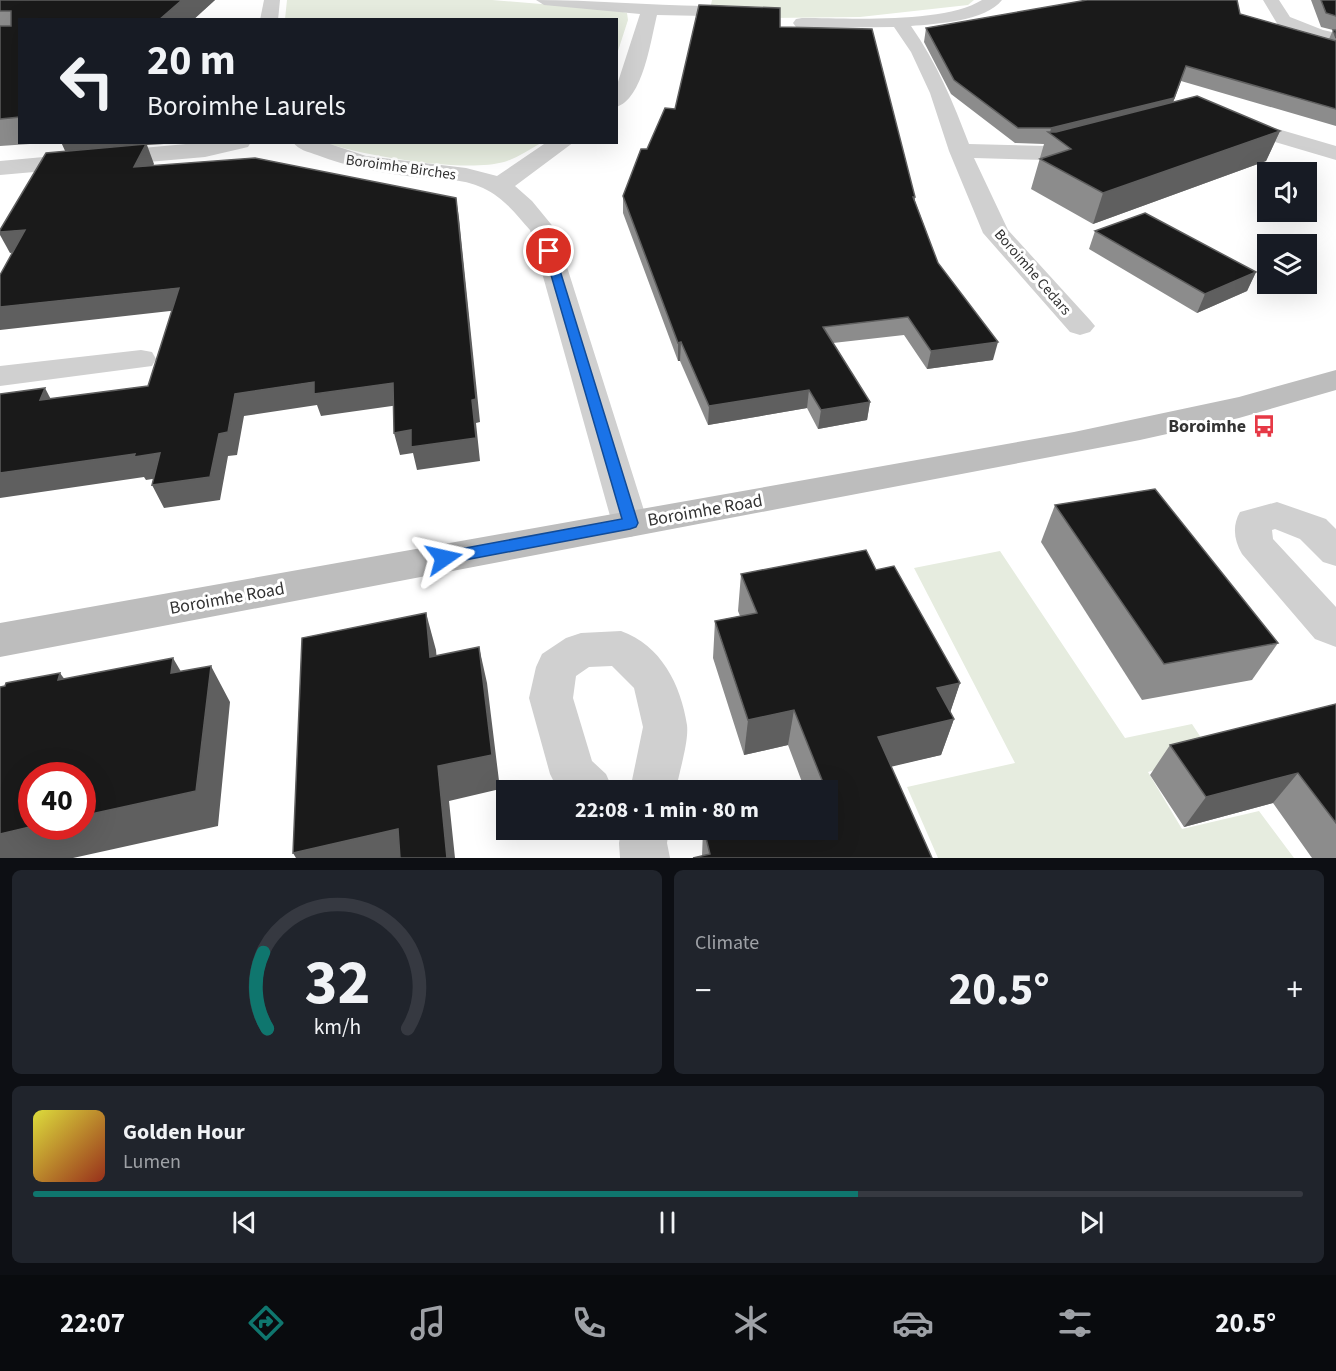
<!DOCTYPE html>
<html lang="en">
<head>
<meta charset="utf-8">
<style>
	body { margin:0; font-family:"Source Sans 3",sans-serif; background:#20242c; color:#f1f3f6; height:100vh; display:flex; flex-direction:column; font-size:22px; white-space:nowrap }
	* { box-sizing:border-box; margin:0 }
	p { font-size:20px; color:#9ea1a6 }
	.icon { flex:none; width:33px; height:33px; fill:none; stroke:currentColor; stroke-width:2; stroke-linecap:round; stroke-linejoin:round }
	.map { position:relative; height:858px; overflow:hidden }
	.details { display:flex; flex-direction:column; gap:12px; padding:12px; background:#0d0f14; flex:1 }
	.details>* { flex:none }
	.hud { position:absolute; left:18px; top:18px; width:600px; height:126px; border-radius:0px; box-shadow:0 6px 24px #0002; background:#171b24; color:#f1f3f6; overflow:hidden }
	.buttons { position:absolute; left:1257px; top:162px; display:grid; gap:12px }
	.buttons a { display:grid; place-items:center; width:60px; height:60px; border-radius:0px; background:#171b24; box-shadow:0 6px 24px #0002; font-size:30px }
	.speed { position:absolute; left:18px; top:762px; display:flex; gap:12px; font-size:30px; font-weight:700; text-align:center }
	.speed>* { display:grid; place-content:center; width:78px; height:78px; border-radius:50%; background:#171b24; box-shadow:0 6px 24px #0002; line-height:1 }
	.speed .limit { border:9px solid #d22; background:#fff; color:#111 }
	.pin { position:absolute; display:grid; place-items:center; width:51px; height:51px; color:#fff; margin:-26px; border:3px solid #fff; border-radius:50%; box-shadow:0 2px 6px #0007 }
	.me { position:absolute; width:66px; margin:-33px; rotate:79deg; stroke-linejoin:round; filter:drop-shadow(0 0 4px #0008) }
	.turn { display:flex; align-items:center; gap:21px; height:126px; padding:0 30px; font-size:27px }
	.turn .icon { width:78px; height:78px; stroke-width:2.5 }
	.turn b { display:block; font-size:42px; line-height:51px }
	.big { font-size:45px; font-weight:700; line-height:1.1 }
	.details .widget { flex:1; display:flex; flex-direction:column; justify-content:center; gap:9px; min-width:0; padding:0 21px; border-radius:9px; background:#20242c }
	.details .dial { align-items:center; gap:0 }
	.dial svg { height:156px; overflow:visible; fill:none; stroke:#363941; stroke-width:7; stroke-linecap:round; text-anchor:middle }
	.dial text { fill:#f1f3f6; stroke:none }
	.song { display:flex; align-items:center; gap:18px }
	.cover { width:72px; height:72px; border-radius:9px; background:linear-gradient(135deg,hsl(60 70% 55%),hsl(10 70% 35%)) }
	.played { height:6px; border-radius:3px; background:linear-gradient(90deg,#0f766e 65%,#363941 65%) }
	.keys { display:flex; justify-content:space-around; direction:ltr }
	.heat { display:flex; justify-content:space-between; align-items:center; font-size:33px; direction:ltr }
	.details .tiles { flex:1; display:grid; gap:12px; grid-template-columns:1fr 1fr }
	.widget:last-child { grid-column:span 2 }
	.trip { position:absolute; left:496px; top:780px; width:342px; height:60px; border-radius:0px; background:#171b24; box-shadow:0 6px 24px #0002; font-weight:700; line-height:60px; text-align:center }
	.dock { display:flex; height:96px; justify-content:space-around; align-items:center; background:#090b0e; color:#9ea1a6 }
	.dock .icon { width:42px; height:42px }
	.dock .current { color:#0f766e }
	.dock b { font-size:27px; color:#f1f3f6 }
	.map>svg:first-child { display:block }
	.green { fill:#e6ecdf }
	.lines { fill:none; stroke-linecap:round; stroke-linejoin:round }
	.street { fill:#d0d0d0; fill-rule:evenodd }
	.secondary { fill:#bdbdbd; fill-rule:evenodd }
	.wall { fill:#8c8c8c }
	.shaded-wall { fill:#5f5f5f }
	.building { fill:#1a1a1a; stroke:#5f5f5f; stroke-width:1.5 }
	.route { fill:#1a73e8; stroke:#114b97; stroke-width:1.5 }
	.labels { text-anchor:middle; stroke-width:6; stroke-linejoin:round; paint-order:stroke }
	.far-street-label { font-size:15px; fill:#333; stroke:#fff }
	.poi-label { font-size:18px; font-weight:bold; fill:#333; stroke:#fff; text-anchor:end }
	.street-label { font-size:18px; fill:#333; stroke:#fff }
</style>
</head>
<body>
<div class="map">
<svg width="1336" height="858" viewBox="0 0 1336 858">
	<rect width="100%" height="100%" fill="#fff"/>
	<!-- green -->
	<g class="green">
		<polygon points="287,0 492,0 614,10 627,13 628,20 617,54 616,20 285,19"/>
		<polygon points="712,0 974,0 968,5 860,17 770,18 709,14"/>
		<path d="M326,143H541C529,150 517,158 504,162C464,173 365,156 326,143Z"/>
		<polygon points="1000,551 1125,738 1192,724 1211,753 1148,772 1182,829 1259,811 1294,858 938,858 907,787 1015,763 914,568"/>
	</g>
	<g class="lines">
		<!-- street -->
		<g class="street">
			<polygon points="264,0 280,0 278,20 260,20"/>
			<path d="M536,0C592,0 648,5 705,6L711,7L714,11L711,15L705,16L657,15C651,39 643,100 616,107V88L640,14L544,5Z"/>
			<path d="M982,0H1002C986,21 936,24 911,26C937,63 953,102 969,144L1047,146L1086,137L1094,139L1097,144L1094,149L1047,160L974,158L1008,230L1090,320L1095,326L1090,332L1080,335L1070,332L983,233L949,151L930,93L911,52L894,27L802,28L796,27L793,23L796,19L802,18C849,18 943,24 982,0Z"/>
			<polygon points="1263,0 1279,0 1290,17 1323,30 1336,33 1336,43 1313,39 1278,25"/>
			<polygon points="1236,117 1336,146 1336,160 1228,128 1225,123 1228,118"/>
			<polygon points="208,142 251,142 248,147 205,157 0,175 0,161"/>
			<path d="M293,142H324L366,156L466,168L497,176L547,142H574L515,186L532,201L555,229L648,523L643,533L630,537L617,533L612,523L530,230C516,214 503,197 483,188C462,178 437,179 415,177C382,173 348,167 317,155C309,152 298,150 293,142Z"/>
			<polygon points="141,350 152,352 156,359 152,366 0,386 0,366"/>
			<path d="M1277,502L1326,519L1336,529V566L1323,562L1300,539L1275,529L1272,530L1273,539L1336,607V647L1315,639L1242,554C1234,540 1232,526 1240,512Z"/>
			<path d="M621,631C661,645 681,685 687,725C689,742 679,772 676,790H630L643,727L634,688L612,666L589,667L576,676L573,698L592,761L606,774L613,790H558L550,774L529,698L536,667L542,654L566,638L581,633Z"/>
			<polygon points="621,830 669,830 667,843 670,858 620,858 619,843"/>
		</g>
		<!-- secondary -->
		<polygon class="secondary" points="1336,370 1336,390 1239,418 1140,440 0,657 0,623 1074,432 1239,397"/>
	</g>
	<!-- wall -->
	<g class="wall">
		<polygon points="0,0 215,0 193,20 20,20 20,142 59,142 0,146"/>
		<polygon points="1311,0 1336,0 1336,126 1181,81 1173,103 1280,131 1266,161 1093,224 1031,189 1044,144 1015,143 951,94 924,42 926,28 1240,14 1329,39 1333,30 1321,27"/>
		<polygon points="780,27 915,197 915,201 938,263 993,360 927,369 904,335 833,343 870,402 867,420 818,429 807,408 708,425 680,361 678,361 623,213 623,196 647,149 675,109"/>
		<polygon points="1095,231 1256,272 1247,291 1197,313 1089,249"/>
		<polygon points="1055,505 1278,643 1252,680 1142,700 1041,542"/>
		<polygon points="876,570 960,683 950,712 954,719 941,755 891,766 932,858 702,856 703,830 828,830 828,790 805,790 788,745 744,755 713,658 715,621 740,616 738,611 741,574"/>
		<polygon points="1336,704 1336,858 1312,858 1273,803 1184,827 1150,775 1170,745"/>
	</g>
	<!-- shaded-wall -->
	<g class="shaded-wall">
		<polygon points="182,0 215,0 193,20 159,20"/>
		<polygon points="1186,66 1169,113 1050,133 1051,128"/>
		<polygon points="1280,131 1266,161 1093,224 1103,193"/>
		<polygon points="61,142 164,142 164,144 147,145 154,164 142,187 66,153"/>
		<polygon points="456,198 459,218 480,422 476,423 480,461 417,470 413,453 400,455 394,433"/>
		<polygon points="25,230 36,250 10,253 0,235 0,232"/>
		<polygon points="1256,272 1247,291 1197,313 1205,294"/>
		<polygon points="179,288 188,309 0,330 0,307"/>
		<polygon points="681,342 680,361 678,361 678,343"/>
		<polygon points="998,342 993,360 927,369 931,351"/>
		<polygon points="314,382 393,383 399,405 321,416 317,405 244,416 237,455 228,456 220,500 164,508 152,485 219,434 235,394"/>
		<polygon points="45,388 57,411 40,400"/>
		<polygon points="809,390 807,408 708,425 709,406"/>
		<polygon points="870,402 867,420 818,429 821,410"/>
		<polygon points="160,453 171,476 146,480 144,477 0,498 0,473 135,454"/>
		<polygon points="426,613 436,650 440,693 430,657"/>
		<polygon points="479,647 487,683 500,789 449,801 455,858 447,858 438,766"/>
		<polygon points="173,658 194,694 171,673"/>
		<polygon points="211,666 230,702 218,826 73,858 0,858 0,834 34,826 82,826 82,816"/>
		<polygon points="60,673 86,709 58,680"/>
		<polygon points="960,683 948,719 937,688"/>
		<polygon points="794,710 788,745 744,755 748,720"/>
		<polygon points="954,719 941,755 869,772 878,737"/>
		<polygon points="1298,773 1273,803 1184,827 1206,797"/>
		<polygon points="398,829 410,858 296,858 293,853"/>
	</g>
	<!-- building -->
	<g class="building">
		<polygon points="0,0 182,0 159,20 20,20 20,117 0,119 0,26 11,26 11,11 0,11"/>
		<polygon points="1087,0 1237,0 1240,14 1336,41 1336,109 1186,66 1174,98 1051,128 1018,128 954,80 926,28"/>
		<polygon points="1321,0 1336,0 1336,16 1326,13"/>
		<polygon points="699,5 780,8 780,27 872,29 915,197 913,197 938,263 998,342 931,351 908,317 823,327 870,402 821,410 809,390 709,406 681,342 678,343 623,196 641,149 647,149 665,108 675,109"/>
		<polygon points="1333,30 1336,30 1336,38"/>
		<polygon points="1197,96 1280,131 1103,193 1040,159 1071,149 1048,132 1056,132"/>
		<polygon points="146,144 134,167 255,158 456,198 476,399 472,400 476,438 411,447 411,430 394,433 393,383 314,394 314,382 235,394 228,432 219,434 210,477 152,485 160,453 134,457 135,454 0,473 0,394 45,388 40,400 148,386 179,288 0,307 0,275 25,230 0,232 0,230 46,153"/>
		<polygon points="1145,213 1256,272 1205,294 1095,231"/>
		<polygon points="1155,489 1278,643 1164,664 1055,505"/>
		<polygon points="866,550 876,570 894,566 960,683 937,688 954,719 878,737 932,858 693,858 710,854 704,830 828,830 828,800 829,800 828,796 828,790 826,790 794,710 748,720 715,621 757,613 741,574"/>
		<polygon points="426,613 430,657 479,647 492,755 438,766 447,858 400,858 398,829 293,853 302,638"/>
		<polygon points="173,658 171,673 211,666 196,791 82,816 82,776 32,776 32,826 34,826 0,834 0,687 5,686 6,683 60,673 58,680"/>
		<polygon points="1336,704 1336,823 1298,773 1206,797 1170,745"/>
	</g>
	<!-- route -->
	<polygon class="route" points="545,248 549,248 554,251 638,523 636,527 630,529 444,564 438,562 436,558 438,554 444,552 622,519 544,251"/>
	<!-- icons -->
	<defs>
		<g id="bus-bare" transform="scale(1.8)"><path d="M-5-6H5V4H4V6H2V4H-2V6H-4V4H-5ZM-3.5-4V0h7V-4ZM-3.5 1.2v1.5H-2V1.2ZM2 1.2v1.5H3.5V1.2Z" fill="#e63946" stroke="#fff" stroke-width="2.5" paint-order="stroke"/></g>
	</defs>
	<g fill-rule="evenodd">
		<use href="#bus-bare" x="1264" y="426"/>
	</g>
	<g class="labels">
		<!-- far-street labels -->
		<g class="far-street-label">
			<text transform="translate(401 167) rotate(8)" y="5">Boroimhe Birches</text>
			<text transform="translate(1033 272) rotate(49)" y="5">Boroimhe Cedars</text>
		</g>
		<!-- poi labels -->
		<g class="poi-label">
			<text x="1246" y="432">Boroimhe</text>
		</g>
		<!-- street labels -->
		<g class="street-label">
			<text transform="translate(705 510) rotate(-10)" y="6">Boroimhe Road</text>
			<text transform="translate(227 598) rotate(-10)" y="6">Boroimhe Road</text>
		</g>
	</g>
</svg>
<div class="buttons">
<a><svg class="icon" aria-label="sound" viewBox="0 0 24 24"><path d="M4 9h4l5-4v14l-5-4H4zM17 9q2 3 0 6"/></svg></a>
<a><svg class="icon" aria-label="layers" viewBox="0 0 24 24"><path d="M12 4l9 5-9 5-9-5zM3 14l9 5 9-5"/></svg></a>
</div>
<div class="speed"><div class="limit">40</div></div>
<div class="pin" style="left:549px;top:251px;background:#d93025"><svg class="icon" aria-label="arrive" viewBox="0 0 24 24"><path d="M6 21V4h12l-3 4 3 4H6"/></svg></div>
<svg class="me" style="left:444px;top:558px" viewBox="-20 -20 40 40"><path d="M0-17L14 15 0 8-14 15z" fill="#1a73e8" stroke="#fff" stroke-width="4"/></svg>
<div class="trip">22:08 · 1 min · 80 m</div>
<div class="hud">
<div class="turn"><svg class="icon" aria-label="left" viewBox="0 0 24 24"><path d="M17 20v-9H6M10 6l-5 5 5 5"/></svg><div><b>20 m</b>Boroimhe Laurels</div></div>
</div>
</div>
<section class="details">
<div class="tiles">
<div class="widget dial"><svg viewBox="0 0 100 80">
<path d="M14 69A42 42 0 1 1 86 69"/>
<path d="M14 69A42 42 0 0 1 12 30" stroke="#0f766e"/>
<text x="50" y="56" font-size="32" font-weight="700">32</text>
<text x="50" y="72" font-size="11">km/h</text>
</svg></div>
<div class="widget"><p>Climate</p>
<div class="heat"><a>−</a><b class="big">20.5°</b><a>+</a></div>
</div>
<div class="widget">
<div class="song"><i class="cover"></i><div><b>Golden Hour</b><p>Lumen</p></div></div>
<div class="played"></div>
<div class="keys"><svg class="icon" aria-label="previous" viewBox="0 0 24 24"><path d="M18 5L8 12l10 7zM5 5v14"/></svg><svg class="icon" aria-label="pause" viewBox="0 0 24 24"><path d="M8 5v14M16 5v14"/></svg><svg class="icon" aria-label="next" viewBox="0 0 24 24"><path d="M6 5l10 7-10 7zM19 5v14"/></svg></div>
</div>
</div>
</section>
<nav class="dock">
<b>22:07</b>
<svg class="icon current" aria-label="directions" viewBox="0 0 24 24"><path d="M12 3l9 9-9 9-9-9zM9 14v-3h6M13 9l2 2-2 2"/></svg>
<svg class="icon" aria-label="music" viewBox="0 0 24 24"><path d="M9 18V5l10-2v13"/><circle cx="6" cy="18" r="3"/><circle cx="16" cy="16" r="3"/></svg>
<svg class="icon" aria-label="phone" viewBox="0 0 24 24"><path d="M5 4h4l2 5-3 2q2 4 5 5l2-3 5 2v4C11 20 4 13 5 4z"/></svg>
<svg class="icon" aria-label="climate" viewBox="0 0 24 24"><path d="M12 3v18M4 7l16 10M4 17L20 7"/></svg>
<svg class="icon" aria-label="car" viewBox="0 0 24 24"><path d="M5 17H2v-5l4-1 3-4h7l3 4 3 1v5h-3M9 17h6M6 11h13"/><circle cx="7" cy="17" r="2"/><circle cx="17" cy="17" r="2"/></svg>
<svg class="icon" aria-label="filters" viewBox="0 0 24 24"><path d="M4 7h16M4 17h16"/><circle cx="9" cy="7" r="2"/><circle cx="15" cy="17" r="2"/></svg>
<b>20.5°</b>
</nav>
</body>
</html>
